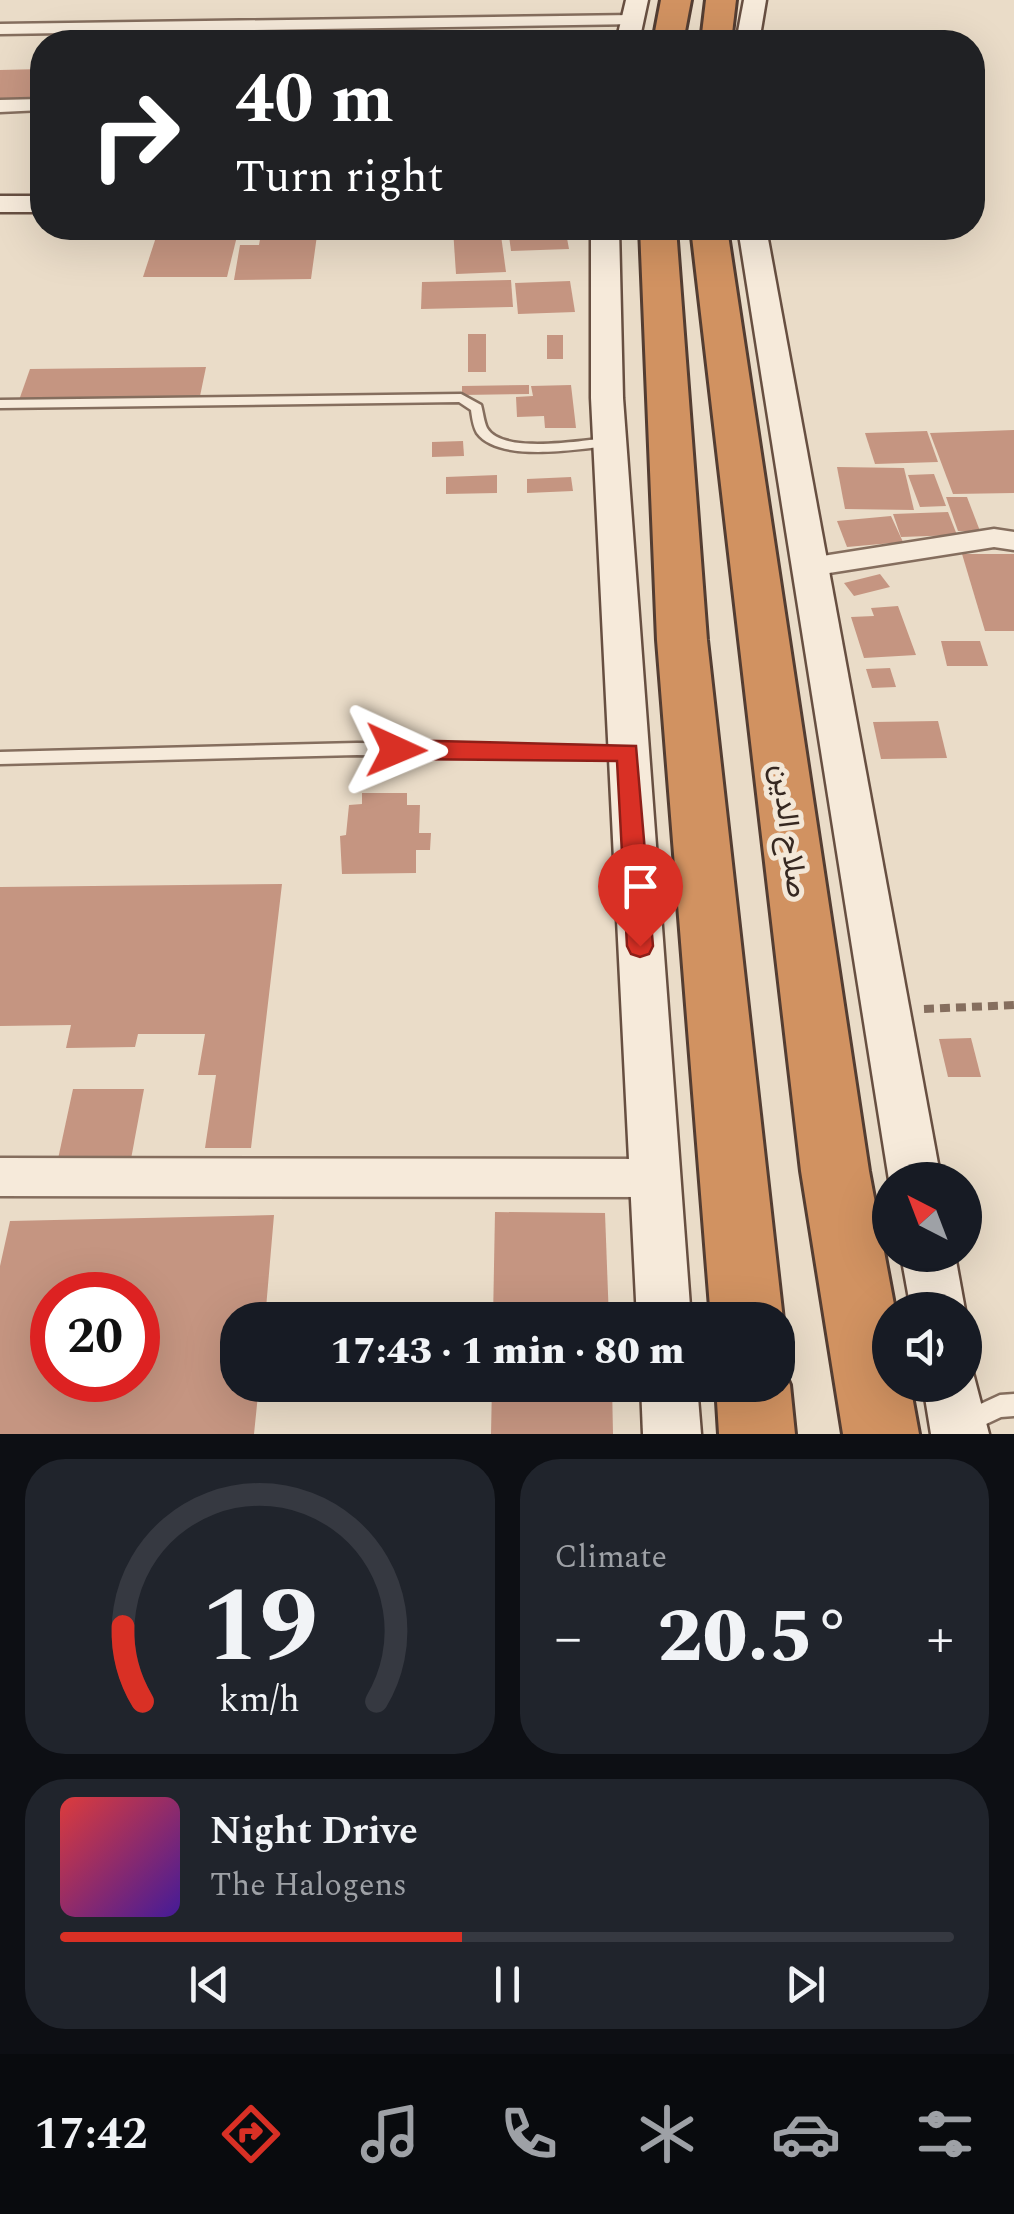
<!DOCTYPE html>
<html lang="en">
<head>
<meta charset="utf-8">
<style>
	body { margin:0; font-family:Spectral,Vazirmatn,serif; background:#20242c; color:#f1f3f6; height:100vh; display:flex; flex-direction:column; font-size:38px; white-space:nowrap }
	* { box-sizing:border-box; margin:0 }
	p { font-size:32px; color:#9ea1a6 }
	.icon { flex:none; width:55px; height:55px; fill:none; stroke:currentColor; stroke-width:2; stroke-linecap:round; stroke-linejoin:round }
	.map { position:relative; height:1434px; overflow:hidden }
	.side { display:flex; flex-direction:column; gap:25px; padding:25px; background:#0d0f14; flex:1 }
	.side>* { flex:none }
	.top-card { position:absolute; left:30px; top:30px; width:955px; height:210px; border-radius:40px; box-shadow:0 10px 40px #0002; background:#202124; color:#fff; overflow:hidden }
	.needle { width:65px; rotate:318deg }
	.controls { position:absolute; left:872px; top:1162px; display:grid; gap:20px }
	.controls a { display:grid; place-items:center; width:110px; height:110px; border-radius:50%; background:#171b24; box-shadow:0 10px 40px #0002; font-size:50px }
	.speed { position:absolute; left:30px; top:1272px; display:flex; gap:20px; font-size:50px; font-weight:700; text-align:center }
	.speed>* { display:grid; place-content:center; width:130px; height:130px; border-radius:50%; background:#171b24; box-shadow:0 10px 40px #0002; line-height:1 }
	.speed .limit { border:15px solid #d22; background:#fff; color:#111 }
	.pin { position:absolute; display:grid; place-items:center; width:85px; height:85px; color:#fff; margin:-102px -42px; border-radius:50% 50% 50% 0; rotate:-45deg; box-shadow:0 0 10px #0007 }
	.pin .icon { rotate:45deg }
	.me { position:absolute; width:110px; margin:-55px; rotate:91deg; stroke-linejoin:round; filter:drop-shadow(0 0 8px #0008) }
	.turn { display:flex; align-items:center; gap:35px; height:210px; padding:0 40px; font-size:45px }
	.turn .icon { width:130px; height:130px; stroke-width:2.5 }
	.turn b { display:block; font-size:70px; line-height:85px }
	.big { font-size:75px; font-weight:800; line-height:1.1 }
	.side .widget { flex:1; display:flex; flex-direction:column; justify-content:center; gap:15px; min-width:0; padding:0 35px; border-radius:40px; background:#20242c }
	.side .dial { align-items:center; gap:0 }
	.dial svg { height:260px; overflow:visible; fill:none; stroke:#363941; stroke-width:7; stroke-linecap:round; text-anchor:middle }
	.dial text { fill:#f1f3f6; stroke:none }
	.song { display:flex; align-items:center; gap:30px }
	.cover { width:120px; height:120px; border-radius:15px; background:linear-gradient(135deg,hsl(0 70% 55%),hsl(260 70% 35%)) }
	.played { height:10px; border-radius:5px; background:linear-gradient(90deg,#d93025 45%,#363941 45%) }
	.keys { display:flex; justify-content:space-around; direction:ltr }
	.heat { display:flex; justify-content:space-between; align-items:center; font-size:55px; direction:ltr }
	.side .tiles { flex:1; display:grid; gap:25px; grid-template-columns:1fr 1fr }
	.widget:last-child { grid-column:span 2 }
	.trip { position:absolute; left:220px; top:1302px; width:575px; height:100px; border-radius:40px; background:#171b24; box-shadow:0 10px 40px #0002; font-weight:800; line-height:100px; text-align:center }
	.dock { display:flex; height:160px; justify-content:space-around; align-items:center; background:#090b0e; color:#9ea1a6 }
	.dock .icon { width:70px; height:70px }
	.dock .on { color:#d93025 }
	.dock b { font-size:45px; color:#f1f3f6 }
	.map>svg:first-child { display:block }
	.building { fill:#c59581; fill-rule:evenodd }
	.lines { fill:none; stroke-linecap:round; stroke-linejoin:round }
	.lane-casing { stroke:#856e5e; stroke-width:5 }
	.street-casing { stroke:#856e5e; stroke-width:5 }
	.secondary-casing { stroke:#674f41; stroke-width:5 }
	.highway-casing { stroke:#533d32; stroke-width:6 }
	.path { stroke:#856e5e; stroke-width:8; stroke-dasharray:10 6; stroke-linecap:butt }
	.lane { fill:#f6eada; fill-rule:evenodd }
	.street { fill:#f6eada; fill-rule:evenodd }
	.secondary { fill:#f6eada; fill-rule:evenodd }
	.highway { fill:#d19261; fill-rule:evenodd }
	.route { fill:#d93025; stroke:#8d1f18; stroke-width:2.5 }
	.labels { text-anchor:middle; stroke-width:10; stroke-linejoin:round; paint-order:stroke }
	.street-label { font-size:30px; fill:#362821; stroke:#f3e7d7 }
</style>
</head>
<body>
<div class="map">
<svg width="1014" height="1434" viewBox="0 0 1014 1434">
	<rect width="100%" height="100%" fill="#eadcc8"/>
	<!-- building -->
	<g class="building">
		<polygon points="308,30 329,30 327,42 305,42"/>
		<polygon points="336,35 380,35 380,42 335,42"/>
		<polygon points="42,69 42,101 0,102 0,70"/>
		<polygon points="159,228 239,228 227,277 143,277"/>
		<polygon points="262,228 318,228 311,279 234,280 240,245 259,245"/>
		<polygon points="500,228 506,272 456,274 453,229"/>
		<polygon points="508,228 565,228 569,249 511,251"/>
		<polygon points="511,280 513,307 421,309 422,282"/>
		<polygon points="570,281 575,312 518,314 515,283"/>
		<rect x="468" y="334" width="18" height="38"/>
		<rect x="547" y="335" width="16" height="24"/>
		<polygon points="206,367 199,401 18,403 30,369"/>
		<polygon points="529,385 529,394 462,395 462,386"/>
		<polygon points="571,385 576,428 545,428 544,416 517,417 516,397 533,396 531,386"/>
		<polygon points="1014,430 1014,493 953,494 930,433"/>
		<polygon points="927,431 938,462 875,464 865,433"/>
		<polygon points="463,441 464,456 432,457 432,442"/>
		<polygon points="837,467 904,468 914,510 845,509"/>
		<polygon points="934,474 946,506 920,507 908,475"/>
		<polygon points="497,475 497,493 446,494 446,477"/>
		<polygon points="571,477 573,491 527,493 527,479"/>
		<polygon points="946,497 967,497 980,531 958,531"/>
		<polygon points="948,512 957,535 901,537 893,514"/>
		<polygon points="891,516 903,542 847,547 837,521"/>
		<polygon points="962,554 1014,554 1014,631 985,631"/>
		<polygon points="880,574 890,587 854,596 844,583"/>
		<polygon points="898,606 916,655 864,658 851,617 874,616 871,608"/>
		<polygon points="941,641 980,641 988,666 947,666"/>
		<polygon points="890,668 896,687 872,688 866,669"/>
		<polygon points="938,721 947,758 881,759 873,722"/>
		<polygon points="362,793 407,793 407,805 420,805 419,833 431,833 430,850 416,850 416,873 342,874 340,836 346,835 349,805 362,804"/>
		<polygon points="282,884 251,1148 205,1148 216,1075 198,1075 205,1034 138,1034 135,1047 66,1048 71,1025 0,1026 0,887"/>
		<polygon points="971,1038 981,1077 948,1077 939,1039"/>
		<polygon points="73,1089 144,1089 131,1159 58,1159"/>
		<polygon points="495,1212 605,1213 609,1320 493,1320"/>
		<path d="M274,1215L265,1320H238V1385H259L254,1434H0V1266L10,1221ZM52,1295H138V1380H52Z"/>
		<polygon points="492,1385 612,1385 613,1434 491,1434"/>
	</g>
	<g class="lines">
		<!-- lane casing -->
		<g class="lane-casing">
			<g id="lane">
				<path d="M461,394L481,405C483,412 484,422 487,428C503,455 583,440 609,438L615,442L609,446C577,449 499,463 477,433C473,426 472,417 471,410L459,402L0,408V400Z"/>
				<polygon points="357,743 628,747 633,749 636,753 633,757 628,759 357,755 0,764 0,752"/>
				<polygon points="1014,1394 1014,1416 1001,1417 967,1433 959,1430 956,1422 959,1414 1000,1395"/>
			</g>
		</g>
		<!-- street casing -->
		<g class="street-casing">
			<g id="street">
				<polygon points="633,15 642,20 639,24 0,34 0,24"/>
				<polygon points="42,99 42,110 0,112 0,100"/>
				<polygon points="994,529 1014,532 1014,550 994,547 810,576 800,574 796,567 800,560 810,558"/>
				<polygon points="0,1158 654,1159 668,1165 673,1178 668,1191 654,1197 0,1196"/>
			</g>
		</g>
		<!-- secondary casing -->
		<g class="secondary-casing">
			<g id="secondary">
				<polygon points="626,0 648,0 639,42 616,42"/>
				<polygon points="744,0 766,0 759,42 736,42"/>
				<rect x="0" y="196" width="42" height="16"/>
				<polygon points="591,228 619,228 623,398 691,1320 637,1320 591,398"/>
				<polygon points="738,228 766,228 941,1180 889,1180"/>
				<polygon points="901,1255 955,1255 965,1310 965,1311 911,1310"/>
				<polygon points="965,1363 971,1365 989,1434 931,1434 923,1385 965,1385"/>
				<polygon points="641,1385 697,1385 701,1434 643,1434"/>
			</g>
		</g>
		<!-- highway casing -->
		<g class="highway-casing">
			<g id="highway">
				<polygon points="661,0 691,0 683,42 653,42"/>
				<polygon points="706,0 736,0 731,42 701,42"/>
				<polygon points="640,228 676,228 707,640 783,1320 778,1333 778,1320 711,1320 657,640"/>
				<polygon points="691,228 727,228 869,1171 895,1310 890,1310 890,1385 910,1385 919,1434 843,1434 801,1171"/>
				<polygon points="778,1358 790,1385 795,1434 719,1434 716,1385 778,1385"/>
			</g>
		</g>
		<!-- path -->
		<polyline class="path" points="924,1009 1014,1005"/>
		<!-- lane -->
		<use href="#lane" class="lane"/>
		<!-- street -->
		<use href="#street" class="street"/>
		<!-- secondary -->
		<use href="#secondary" class="secondary"/>
		<!-- highway -->
		<use href="#highway" class="highway"/>
	</g>
	<!-- route -->
	<polygon class="route" points="396,740 636,746 653,946 649,954 640,957 631,954 627,946 617,761 396,759 384,750"/>
	<g class="labels">
		<!-- street labels -->
		<g class="street-label">
			<text transform="translate(790 831) rotate(83)" y="10">صلاح الدين</text>
		</g>
	</g>
</svg>
<div class="controls">
<a><svg class="needle" viewBox="-14 -14 28 28"><path d="M0-13l5 13h-10z" fill="#e53935"/><path d="M0 13l5-13h-10z" fill="#9ea1a6"/></svg></a>
<a><svg class="icon" aria-label="sound" viewBox="0 0 24 24"><path d="M4 9h4l5-4v14l-5-4H4zM17 9q2 3 0 6"/></svg></a>
</div>
<div class="speed"><div class="limit">20</div></div>
<div class="pin" style="left:640px;top:946px;background:#d93025"><svg class="icon" aria-label="arrive" viewBox="0 0 24 24"><path d="M6 21V4h12l-3 4 3 4H6"/></svg></div>
<svg class="me" style="left:396px;top:750px" viewBox="-20 -20 40 40"><path d="M0-17L14 15 0 8-14 15z" fill="#d93025" stroke="#fff" stroke-width="4"/></svg>
<div class="trip">17:43 · 1 min · 80 m</div>
<div class="top-card">
<div class="turn"><svg class="icon" aria-label="right" viewBox="0 0 24 24"><path d="M7 20v-9h11M14 6l5 5-5 5"/></svg><div><b>40 m</b>Turn right</div></div>
</div>
</div>
<section class="side">
<div class="tiles">
<div class="widget dial"><svg viewBox="0 0 100 80">
<path d="M14 69A42 42 0 1 1 86 69"/>
<path d="M14 69A42 42 0 0 1 8 46" stroke="#d93025"/>
<text x="50" y="56" font-size="32" font-weight="700">19</text>
<text x="50" y="72" font-size="11">km/h</text>
</svg></div>
<div class="widget"><p>Climate</p>
<div class="heat"><a>−</a><b class="big">20.5°</b><a>+</a></div>
</div>
<div class="widget">
<div class="song"><i class="cover"></i><div><b>Night Drive</b><p>The Halogens</p></div></div>
<div class="played"></div>
<div class="keys"><svg class="icon" aria-label="previous" viewBox="0 0 24 24"><path d="M18 5L8 12l10 7zM5 5v14"/></svg><svg class="icon" aria-label="pause" viewBox="0 0 24 24"><path d="M8 5v14M16 5v14"/></svg><svg class="icon" aria-label="next" viewBox="0 0 24 24"><path d="M6 5l10 7-10 7zM19 5v14"/></svg></div>
</div>
</div>
</section>
<nav class="dock">
<b>17:42</b>
<svg class="icon on" aria-label="directions" viewBox="0 0 24 24"><path d="M12 3l9 9-9 9-9-9zM9 14v-3h6M13 9l2 2-2 2"/></svg>
<svg class="icon" aria-label="music" viewBox="0 0 24 24"><path d="M9 18V5l10-2v13"/><circle cx="6" cy="18" r="3"/><circle cx="16" cy="16" r="3"/></svg>
<svg class="icon" aria-label="phone" viewBox="0 0 24 24"><path d="M5 4h4l2 5-3 2q2 4 5 5l2-3 5 2v4C11 20 4 13 5 4z"/></svg>
<svg class="icon" aria-label="climate" viewBox="0 0 24 24"><path d="M12 3v18M4 7l16 10M4 17L20 7"/></svg>
<svg class="icon" aria-label="car" viewBox="0 0 24 24"><path d="M5 17H2v-5l4-1 3-4h7l3 4 3 1v5h-3M9 17h6M6 11h13"/><circle cx="7" cy="17" r="2"/><circle cx="17" cy="17" r="2"/></svg>
<svg class="icon" aria-label="filters" viewBox="0 0 24 24"><path d="M4 7h16M4 17h16"/><circle cx="9" cy="7" r="2"/><circle cx="15" cy="17" r="2"/></svg>
</nav>
</body>
</html>
